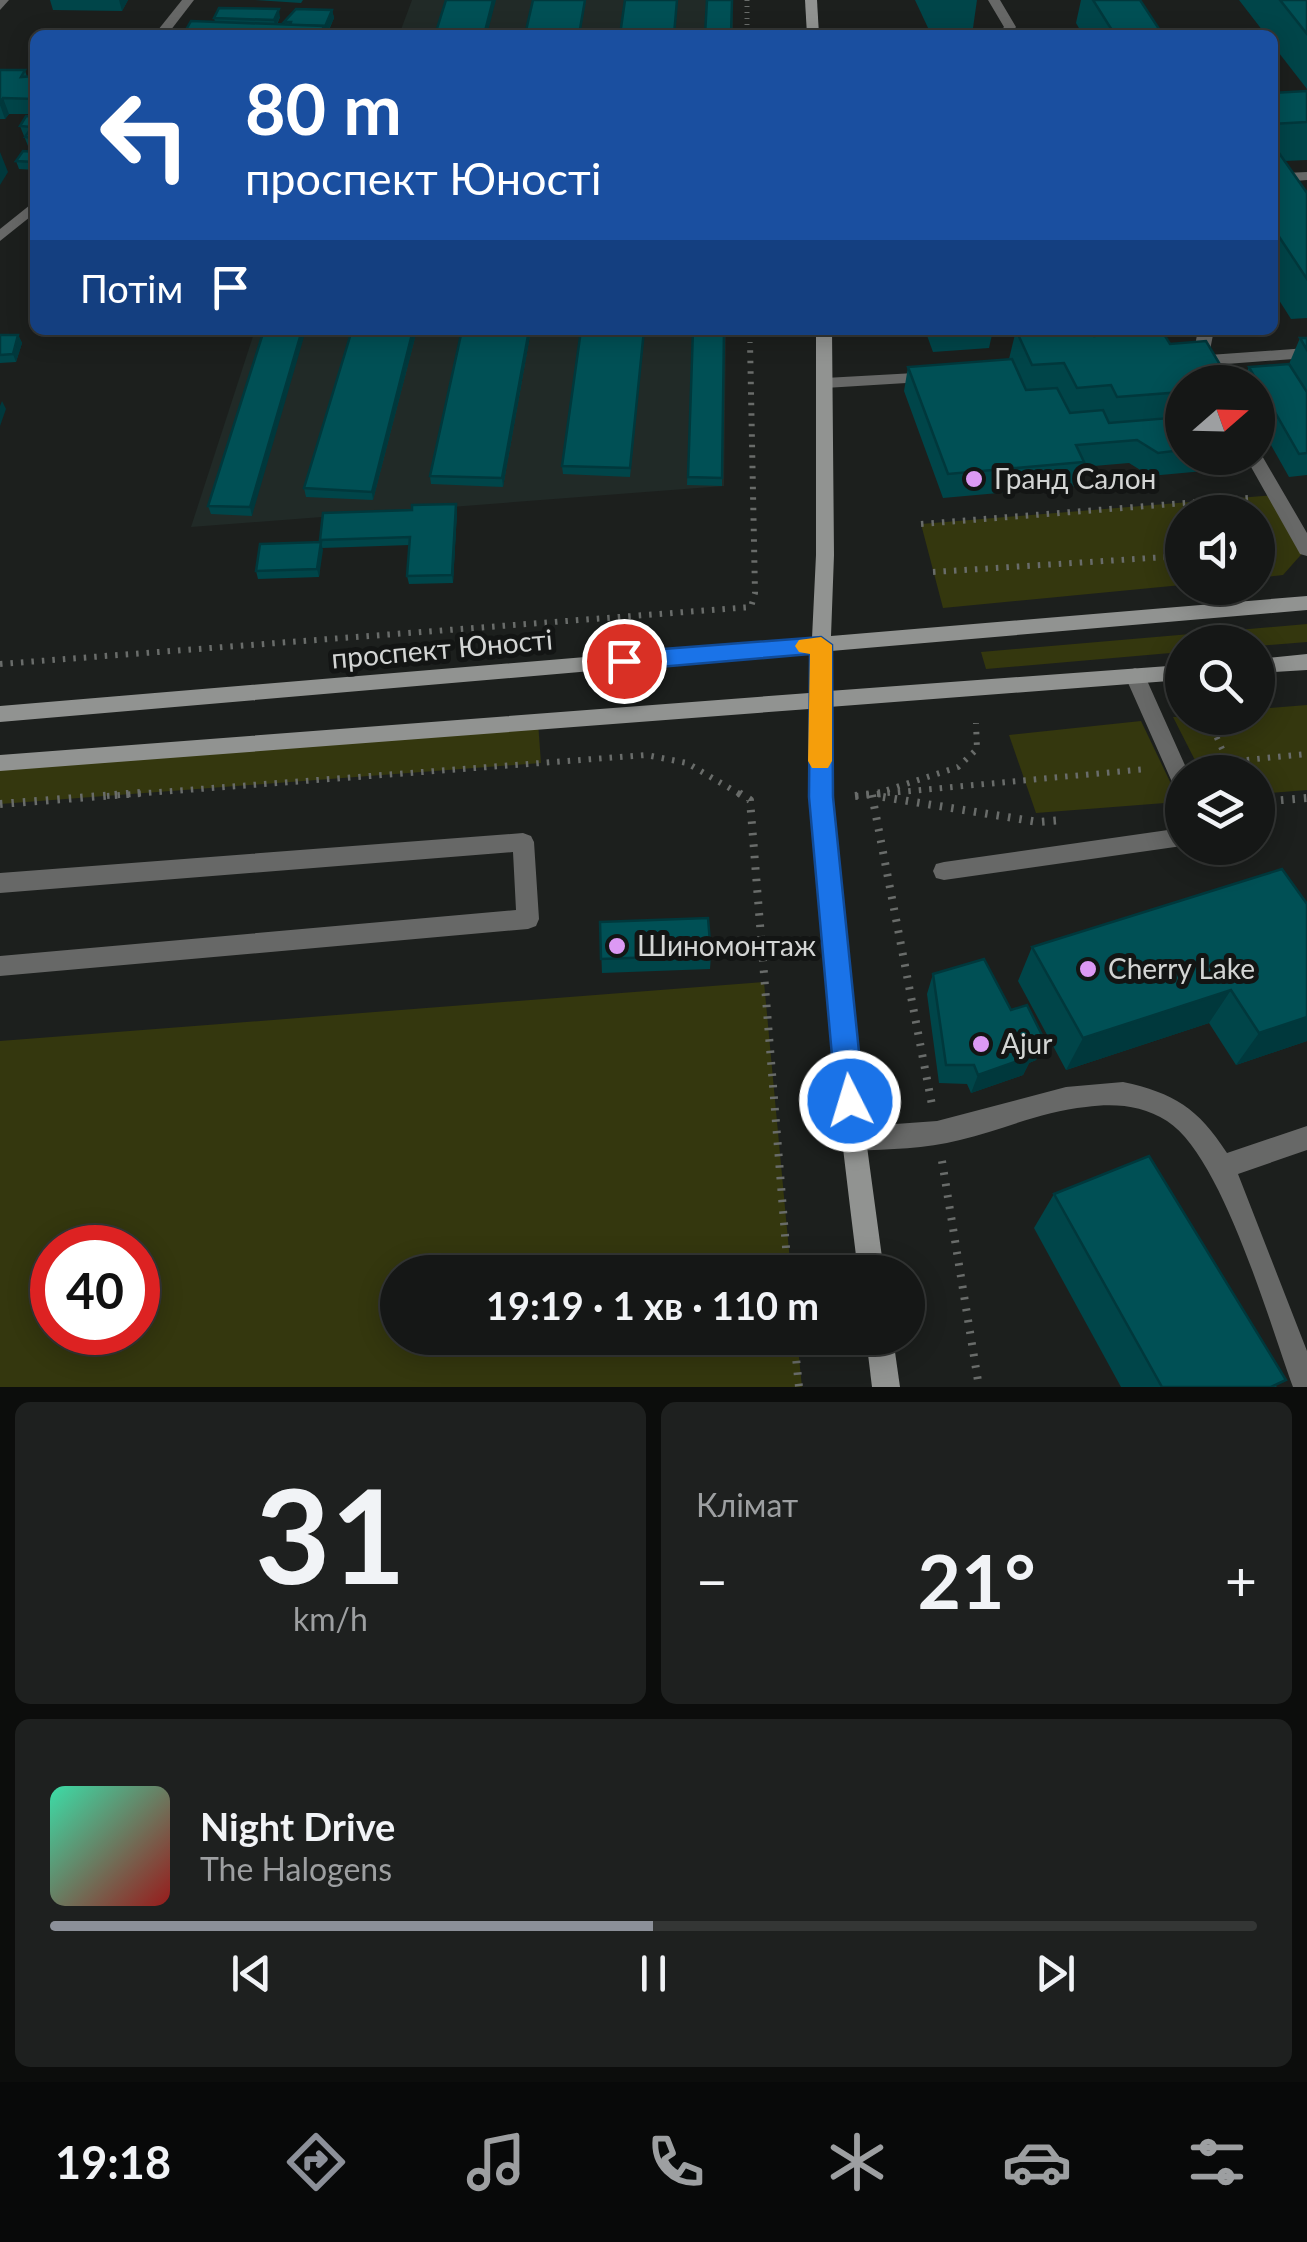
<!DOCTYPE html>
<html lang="uk">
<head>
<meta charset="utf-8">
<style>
	body { margin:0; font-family:Lato,sans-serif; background:#1e201f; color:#f1f3f6; height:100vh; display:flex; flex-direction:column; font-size:38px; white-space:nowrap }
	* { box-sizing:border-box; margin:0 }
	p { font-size:32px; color:#9d9fa1 }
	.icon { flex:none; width:55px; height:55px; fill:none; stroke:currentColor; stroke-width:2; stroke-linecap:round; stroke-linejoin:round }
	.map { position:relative; height:1387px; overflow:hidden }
	.drawer { display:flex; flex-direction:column; gap:15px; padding:15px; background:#0c0d0c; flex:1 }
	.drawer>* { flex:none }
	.top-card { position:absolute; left:30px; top:30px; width:1248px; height:305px; border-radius:15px; box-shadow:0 5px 25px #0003,0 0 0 2px #343635; background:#1a4fa0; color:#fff; overflow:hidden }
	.needle { width:65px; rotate:70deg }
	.tools { position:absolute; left:1165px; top:365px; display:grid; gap:20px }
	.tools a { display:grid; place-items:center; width:110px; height:110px; border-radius:50%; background:#151716; box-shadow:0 5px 25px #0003,0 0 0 2px #343635; font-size:50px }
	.speed { position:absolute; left:30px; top:1225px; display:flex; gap:20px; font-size:50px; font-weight:700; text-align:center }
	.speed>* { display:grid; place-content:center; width:130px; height:130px; border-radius:50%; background:#151716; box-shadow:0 5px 25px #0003,0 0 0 2px #343635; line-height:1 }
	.speed .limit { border:15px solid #d22; background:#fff; color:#111 }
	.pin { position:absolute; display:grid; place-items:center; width:85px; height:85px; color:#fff; margin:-42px; border:5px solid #fff; border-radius:50%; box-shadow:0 2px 10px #0007 }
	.me { position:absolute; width:110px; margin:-55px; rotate:355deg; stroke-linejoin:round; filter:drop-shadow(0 0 8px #0008) }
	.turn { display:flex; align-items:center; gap:35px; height:210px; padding:0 50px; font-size:45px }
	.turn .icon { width:130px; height:130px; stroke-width:2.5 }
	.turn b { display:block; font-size:70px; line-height:85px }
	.then { display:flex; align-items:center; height:95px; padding:0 50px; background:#0003; gap:20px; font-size:38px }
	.big { font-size:75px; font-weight:700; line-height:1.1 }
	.drawer .widget { flex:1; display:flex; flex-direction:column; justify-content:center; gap:15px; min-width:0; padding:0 35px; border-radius:15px; background:#1e201f }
	.drawer .dial { align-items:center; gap:0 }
	.dial b { font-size:130px; line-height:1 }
	.song { display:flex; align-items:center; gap:30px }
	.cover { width:120px; height:120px; border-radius:15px; background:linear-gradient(135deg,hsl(160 70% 55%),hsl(0 70% 35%)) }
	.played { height:10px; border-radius:5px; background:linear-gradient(90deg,#8c9099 50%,#343635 50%) }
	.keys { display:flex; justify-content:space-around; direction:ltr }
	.heat { display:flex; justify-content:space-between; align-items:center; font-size:55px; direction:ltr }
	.drawer .tiles { flex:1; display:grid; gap:15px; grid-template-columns:1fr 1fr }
	.widget:last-child { grid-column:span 2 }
	.trip { position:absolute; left:380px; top:1255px; width:545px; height:100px; border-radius:50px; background:#151716; box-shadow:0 5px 25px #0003,0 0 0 2px #343635; font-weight:700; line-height:100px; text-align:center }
	.tab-bar { display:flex; height:160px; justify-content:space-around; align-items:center; background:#080909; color:#9d9fa1 }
	.tab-bar .icon { width:70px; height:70px }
	.tab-bar .on { color:#8c9099 }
	.tab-bar b { font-size:45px; color:#f1f3f6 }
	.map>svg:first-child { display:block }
	.built { fill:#212a27 }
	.green { fill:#34370e; fill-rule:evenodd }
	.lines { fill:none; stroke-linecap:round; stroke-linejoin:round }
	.path-far2 { stroke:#696c6a; stroke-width:5; stroke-dasharray:1 5; stroke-linecap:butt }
	.path-far1 { stroke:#696c6a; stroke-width:6; stroke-dasharray:2.5 8; stroke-linecap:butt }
	.path { stroke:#696c6a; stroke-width:8; stroke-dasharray:2.5 9; stroke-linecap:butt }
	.lane { fill:#676867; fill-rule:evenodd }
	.street { fill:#676867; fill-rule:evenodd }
	.secondary { fill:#919391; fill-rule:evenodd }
	.wall { fill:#004549 }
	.shaded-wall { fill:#00383c }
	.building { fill:#005055; stroke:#00383c; stroke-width:2.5 }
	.route { fill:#1a73e8; stroke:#114b97; stroke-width:2.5 }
	.slow { fill:#f59e0b }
	.poi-dot { fill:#dc99f4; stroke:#131514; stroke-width:4 }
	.labels { text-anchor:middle; stroke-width:10; stroke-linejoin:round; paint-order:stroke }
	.poi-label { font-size:28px; fill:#d3d5d4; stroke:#131514; text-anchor:start }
	.street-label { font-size:28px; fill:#d3d5d4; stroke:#131514 }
</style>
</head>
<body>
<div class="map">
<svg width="1307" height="1387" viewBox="0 0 1307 1387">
	<rect width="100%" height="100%" fill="#1c1f1d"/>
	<!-- built -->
	<g class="built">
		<polygon points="412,0 733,0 733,35 399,35"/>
		<polygon points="255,330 726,330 724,486 191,527"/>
	</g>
	<!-- green -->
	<g class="green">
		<polygon points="1276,495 1307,548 1283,575 1258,578 1258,512 1182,512 1182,585 943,608 921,524"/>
		<polygon points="1307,624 1307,642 1258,646 1258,642 1182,642 1182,652 986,669 981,652"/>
		<polygon points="1307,705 1307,790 1258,794 1258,772 1201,772 1173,717 1258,718 1258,709"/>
		<polygon points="1141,721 1174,790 1165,803 1036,813 1009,735"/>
		<polygon points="538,722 541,763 0,804 0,763"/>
		<path d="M764,982L791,1272H398V1338H797L802,1387H0V1041ZM52,1248H138V1332H52Z"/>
	</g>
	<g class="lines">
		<!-- path-far2 -->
		<g class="path-far2">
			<polyline points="747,0 747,35"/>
			<polyline points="750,330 750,345"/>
		</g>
		<!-- path-far1 -->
		<g class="path-far1">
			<polyline points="921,524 1248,498"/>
			<polyline points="1258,552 1276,550"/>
			<polyline points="933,572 1182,556"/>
			<polyline points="0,664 751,607 755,593 750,342"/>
			<polyline points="1208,718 1228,762"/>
			<polyline points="1205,764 1307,754"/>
			<polyline points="887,790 958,767 977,749 976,723"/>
			<polyline points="107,796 646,755 687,763 743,796"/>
			<polyline points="856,796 1147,769"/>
		</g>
		<!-- path -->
		<g class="path">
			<polyline points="739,793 750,800 788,1272"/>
			<polyline points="872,795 932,1105"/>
			<polyline points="855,796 883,793"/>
			<polyline points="883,797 1038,822 1063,820"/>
			<polyline points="1258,802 1307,798"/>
			<polyline points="0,804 140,793"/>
			<polyline points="942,1161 979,1387"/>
			<polyline points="794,1338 799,1387"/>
		</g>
		<!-- lane -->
		<g class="lane">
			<polygon points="988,0 1000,0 1016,27 1010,35 997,35 1004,27"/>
			<polygon points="1307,172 1307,180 1295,181 1307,199 1307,214 1302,213 1278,177 1285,173"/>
			<polygon points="1110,330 1133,330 1161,343 1153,348"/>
			<polygon points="1198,330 1214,330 1209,355 1307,348 1307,358 1200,366 1192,361"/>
			<polygon points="933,372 941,377 939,381 825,388 817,383 825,378"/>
			<polygon points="1258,453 1261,454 1307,533 1307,556 1300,554 1246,458 1258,458"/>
			<polygon points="1135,668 1142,671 1145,676 1188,772 1182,772 1182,790 1175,788 1172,782 1125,676 1128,671"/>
			<polygon points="1182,828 1182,846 944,880 936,878 933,871 936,864 944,862"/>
			<polygon points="523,833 531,836 534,842 539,919 536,926 528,929 0,976 0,956 516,910 513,852 0,893 0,873"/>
			<path d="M1123,1082C1174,1093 1198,1108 1227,1153L1307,1126V1150L1238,1174L1307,1351V1387H1293C1269,1322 1222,1156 1167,1121C1142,1105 1114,1103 1086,1107C1043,1111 1002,1130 960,1140C925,1149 890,1149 854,1151L845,1148L842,1139L845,1130L854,1127L937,1121L1066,1087Z"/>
		</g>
		<!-- street -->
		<g class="street">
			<polygon points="0,0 9,0 0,10"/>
			<polygon points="182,0 194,0 167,35 154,35"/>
			<polygon points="35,201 35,213 0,241 0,229"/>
		</g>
		<!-- secondary -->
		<g class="secondary">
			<polygon points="805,0 817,0 819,35 807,35"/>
			<path d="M816,330H832L834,555L831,636L1307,596V610L831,651L829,691L1182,665V680L829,707L832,797L866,1139L884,1272H858C835,1085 812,897 809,709L0,771V755L809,693L811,652L0,722V706L812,638L816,555Z"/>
			<polygon points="1307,654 1307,670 1258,673 1258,659"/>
			<polygon points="866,1338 893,1338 900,1387 872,1387"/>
		</g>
	</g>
	<!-- wall -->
	<g class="wall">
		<polygon points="50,0 128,0 122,11 53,10"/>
		<polygon points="255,0 303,0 301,3"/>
		<polygon points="915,0 977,0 973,28 929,30"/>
		<polygon points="1081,0 1140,0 1163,35 1083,35 1076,23"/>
		<polygon points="1239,0 1307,0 1307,89 1272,44 1272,35 1266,35"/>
		<polygon points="332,10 334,18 327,35 183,35 215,22 214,18 280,17 277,25 285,25 284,22"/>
		<polygon points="0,70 25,70 27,77 35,76 35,114 9,114 5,119 0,119"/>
		<polygon points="1307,91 1307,160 1285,161 1307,193 1307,318 1291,319 1272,289 1272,93"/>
		<polygon points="35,117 35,170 19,169 16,161 30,151 20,126"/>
		<polygon points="264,330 252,516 211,514 208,506"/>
		<polygon points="352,330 417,330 373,500 306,497 304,488"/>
		<polygon points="531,330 503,487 431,484 430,476"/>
		<polygon points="644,330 630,477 563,474 562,466"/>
		<polygon points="693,330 724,330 722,486 687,485"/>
		<polygon points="925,330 993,330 989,348 933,352"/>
		<polygon points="1016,330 1092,330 1094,336 1170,344 1228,378 1226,382 1182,382 1182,458 1251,458 1247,467 1150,476 1129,463 1082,467 1077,486 943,498 904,391 908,367 1009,359"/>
		<polygon points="0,335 18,335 22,343 16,362 0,363"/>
		<polygon points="1300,338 1307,338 1307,475 1289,477 1258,422 1258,382 1242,382 1249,367 1289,364"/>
		<polygon points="457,512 453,583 409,584 407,576 410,545 322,548 319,577 258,579 256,571 320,542 320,540"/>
		<polygon points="1282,869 1307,1041 1236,1065 1209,1023 1066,1070 1018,981 1032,947"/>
		<polygon points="600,922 711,955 710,969 602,973"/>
		<polygon points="933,974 1011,1010 1045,1041 1036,1060 1029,1063 1023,1075 971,1093 967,1084 939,1083 927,994"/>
		<polygon points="1054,1194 1277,1387 1121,1387 1034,1228"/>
	</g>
	<!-- shaded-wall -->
	<g class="shaded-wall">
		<polygon points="119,0 128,0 122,11"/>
		<polygon points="493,0 496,0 487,35 484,35"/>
		<polygon points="279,9 280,17 275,27 274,20"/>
		<polygon points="332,10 334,18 326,35 325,29"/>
		<polygon points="3,98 9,114 5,119 0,105"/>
		<polygon points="0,152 8,172 0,185"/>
		<polygon points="302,330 306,330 252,516 250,507"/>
		<polygon points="413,330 417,330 373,500 372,492"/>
		<polygon points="529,330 531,330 503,487 502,478"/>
		<polygon points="18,335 22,343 16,362 13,354"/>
		<polygon points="2,401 6,409 0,426 0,406"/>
		<polygon points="456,504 457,512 453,583 452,575"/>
		<polygon points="321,542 323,550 319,577 317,569"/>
		<polygon points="1231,990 1209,1023 1066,1070 1083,1038"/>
		<polygon points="1307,1017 1307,1041 1236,1065 1259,1033"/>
		<polygon points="1045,1041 1036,1060 1029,1063 1023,1075 971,1093 978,1075 1027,1048"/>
	</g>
	<!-- building -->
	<g class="building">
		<polygon points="446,0 493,0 484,35 435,35"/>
		<polygon points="533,0 585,0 579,35 525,35"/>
		<polygon points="625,0 677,0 674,35 620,35"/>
		<polygon points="707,0 732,0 731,35 705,35"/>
		<polygon points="1093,0 1140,0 1163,35 1115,35"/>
		<polygon points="1280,0 1307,0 1307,34"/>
		<polygon points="219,8 279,9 274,20 214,18"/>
		<polygon points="296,9 332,10 324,29 324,26 290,25 291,22 284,22"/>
		<polygon points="191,21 324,26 320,35 183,35"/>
		<polygon points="0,70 25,70 21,77 35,76 35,99 3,98 0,103"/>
		<polygon points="1307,91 1307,122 1272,124 1272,93"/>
		<polygon points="26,116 35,117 35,138 25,137 32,127 20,126"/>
		<polygon points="1272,143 1307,193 1307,279 1272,226"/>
		<polygon points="23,151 35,152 35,162 16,161"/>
		<polygon points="264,330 302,330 250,507 208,506"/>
		<polygon points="352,330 413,330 372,492 304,488"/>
		<polygon points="462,330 529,330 502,478 430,476"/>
		<polygon points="581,330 644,330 630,468 562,466"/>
		<polygon points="693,330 724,330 722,478 688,477"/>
		<polygon points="1016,330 1090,330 1094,336 1162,331 1170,344 1206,341 1228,378 1182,382 1182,392 1117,397 1111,385 1077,388 1064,363 1032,365"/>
		<polygon points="0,335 18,335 13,354 0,355"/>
		<polygon points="1300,338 1307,338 1307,350"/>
		<polygon points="1012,359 1026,390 1057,388 1070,413 1103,410 1109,423 1182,417 1182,450 1158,453 1137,440 1076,445 1084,462 948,474 908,367"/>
		<polygon points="1289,364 1307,392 1307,453 1299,454 1249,367"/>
		<polygon points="456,504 452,575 407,576 410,537 320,540 323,513 412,510 412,505"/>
		<polygon points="321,542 317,569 256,571 260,544"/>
		<polygon points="1282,869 1307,904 1307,1017 1259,1033 1231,990 1083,1038 1032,947"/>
		<polygon points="708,918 711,955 601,959 600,922"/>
		<polygon points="984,959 1011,1010 1027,1005 1045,1041 1027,1048 1032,1056 978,1075 974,1065 946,1065 933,974"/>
		<polygon points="1149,1156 1286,1380 1271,1387 1162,1387 1054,1194"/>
	</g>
	<!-- route -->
	<polygon class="route" points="821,637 832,645 833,797 864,1101 860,1110 850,1114 840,1110 836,1101 809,797 810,654 624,670 613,661 624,652"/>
	<!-- slow -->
	<polygon class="slow" points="821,637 832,645 832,761 828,768 812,768 808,761 810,654 799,652 795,646 799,640"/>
	<!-- markers -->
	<g class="poi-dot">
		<circle cx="974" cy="479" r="10"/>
		<circle cx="617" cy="946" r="10"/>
		<circle cx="1088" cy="969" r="10"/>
		<circle cx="981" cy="1044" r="10"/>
	</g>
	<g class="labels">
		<!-- poi labels -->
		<g class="poi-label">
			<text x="994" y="489">Гранд Салон</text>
			<text x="637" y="956">Шиномонтаж</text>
			<text x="1108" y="979">Cherry Lake</text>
			<text x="1001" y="1054">Ajur</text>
		</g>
		<!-- street labels -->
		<g class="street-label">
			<text transform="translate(442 649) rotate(-5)" y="10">проспект Юності</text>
		</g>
	</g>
</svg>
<div class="tools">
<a><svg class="needle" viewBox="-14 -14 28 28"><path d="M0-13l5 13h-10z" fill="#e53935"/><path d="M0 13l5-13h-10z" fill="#9d9fa1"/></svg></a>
<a><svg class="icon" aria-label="sound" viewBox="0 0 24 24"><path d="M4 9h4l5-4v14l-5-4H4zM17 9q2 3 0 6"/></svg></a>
<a><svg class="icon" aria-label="search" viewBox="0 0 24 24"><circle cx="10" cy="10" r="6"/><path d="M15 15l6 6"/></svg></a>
<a><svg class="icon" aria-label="layers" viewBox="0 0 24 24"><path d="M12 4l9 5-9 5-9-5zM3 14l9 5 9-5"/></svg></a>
</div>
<div class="speed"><div class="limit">40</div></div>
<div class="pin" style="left:624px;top:661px;background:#d93025"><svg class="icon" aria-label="arrive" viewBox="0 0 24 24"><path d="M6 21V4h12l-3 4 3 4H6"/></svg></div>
<svg class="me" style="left:850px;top:1101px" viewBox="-20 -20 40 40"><circle r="17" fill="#1a73e8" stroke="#fff" stroke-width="3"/><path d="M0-11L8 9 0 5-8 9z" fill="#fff"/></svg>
<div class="trip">19:19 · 1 хв · 110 m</div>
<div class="top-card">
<div class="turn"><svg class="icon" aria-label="left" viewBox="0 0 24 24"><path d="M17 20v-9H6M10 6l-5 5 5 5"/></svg><div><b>80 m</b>проспект Юності</div></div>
<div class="then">Потім<svg class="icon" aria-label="arrive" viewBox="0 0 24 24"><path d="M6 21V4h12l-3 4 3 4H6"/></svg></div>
</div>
</div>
<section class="drawer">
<div class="tiles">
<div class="widget dial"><b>31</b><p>km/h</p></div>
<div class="widget"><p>Клімат</p>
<div class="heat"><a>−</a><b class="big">21°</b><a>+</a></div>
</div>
<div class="widget">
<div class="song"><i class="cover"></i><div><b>Night Drive</b><p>The Halogens</p></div></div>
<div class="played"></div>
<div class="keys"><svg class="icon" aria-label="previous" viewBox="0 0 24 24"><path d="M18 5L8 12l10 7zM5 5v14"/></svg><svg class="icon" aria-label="pause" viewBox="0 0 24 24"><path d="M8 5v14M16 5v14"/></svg><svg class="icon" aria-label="next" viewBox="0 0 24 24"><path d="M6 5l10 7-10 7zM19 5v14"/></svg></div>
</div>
</div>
</section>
<nav class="tab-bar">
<b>19:18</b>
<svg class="icon on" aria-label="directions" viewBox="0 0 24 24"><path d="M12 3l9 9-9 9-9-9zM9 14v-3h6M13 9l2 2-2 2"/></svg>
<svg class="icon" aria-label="music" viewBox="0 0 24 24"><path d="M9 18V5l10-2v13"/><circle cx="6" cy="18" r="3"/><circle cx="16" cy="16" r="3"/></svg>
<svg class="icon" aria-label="phone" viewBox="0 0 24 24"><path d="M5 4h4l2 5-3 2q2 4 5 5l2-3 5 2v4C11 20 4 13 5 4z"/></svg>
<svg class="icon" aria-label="climate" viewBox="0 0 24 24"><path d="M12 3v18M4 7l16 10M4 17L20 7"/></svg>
<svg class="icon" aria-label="car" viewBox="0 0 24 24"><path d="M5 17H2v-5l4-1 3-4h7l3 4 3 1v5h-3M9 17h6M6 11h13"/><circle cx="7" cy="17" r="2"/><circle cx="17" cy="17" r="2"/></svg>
<svg class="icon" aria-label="filters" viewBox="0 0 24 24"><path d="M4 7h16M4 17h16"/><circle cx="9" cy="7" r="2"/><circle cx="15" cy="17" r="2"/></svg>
</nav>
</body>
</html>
